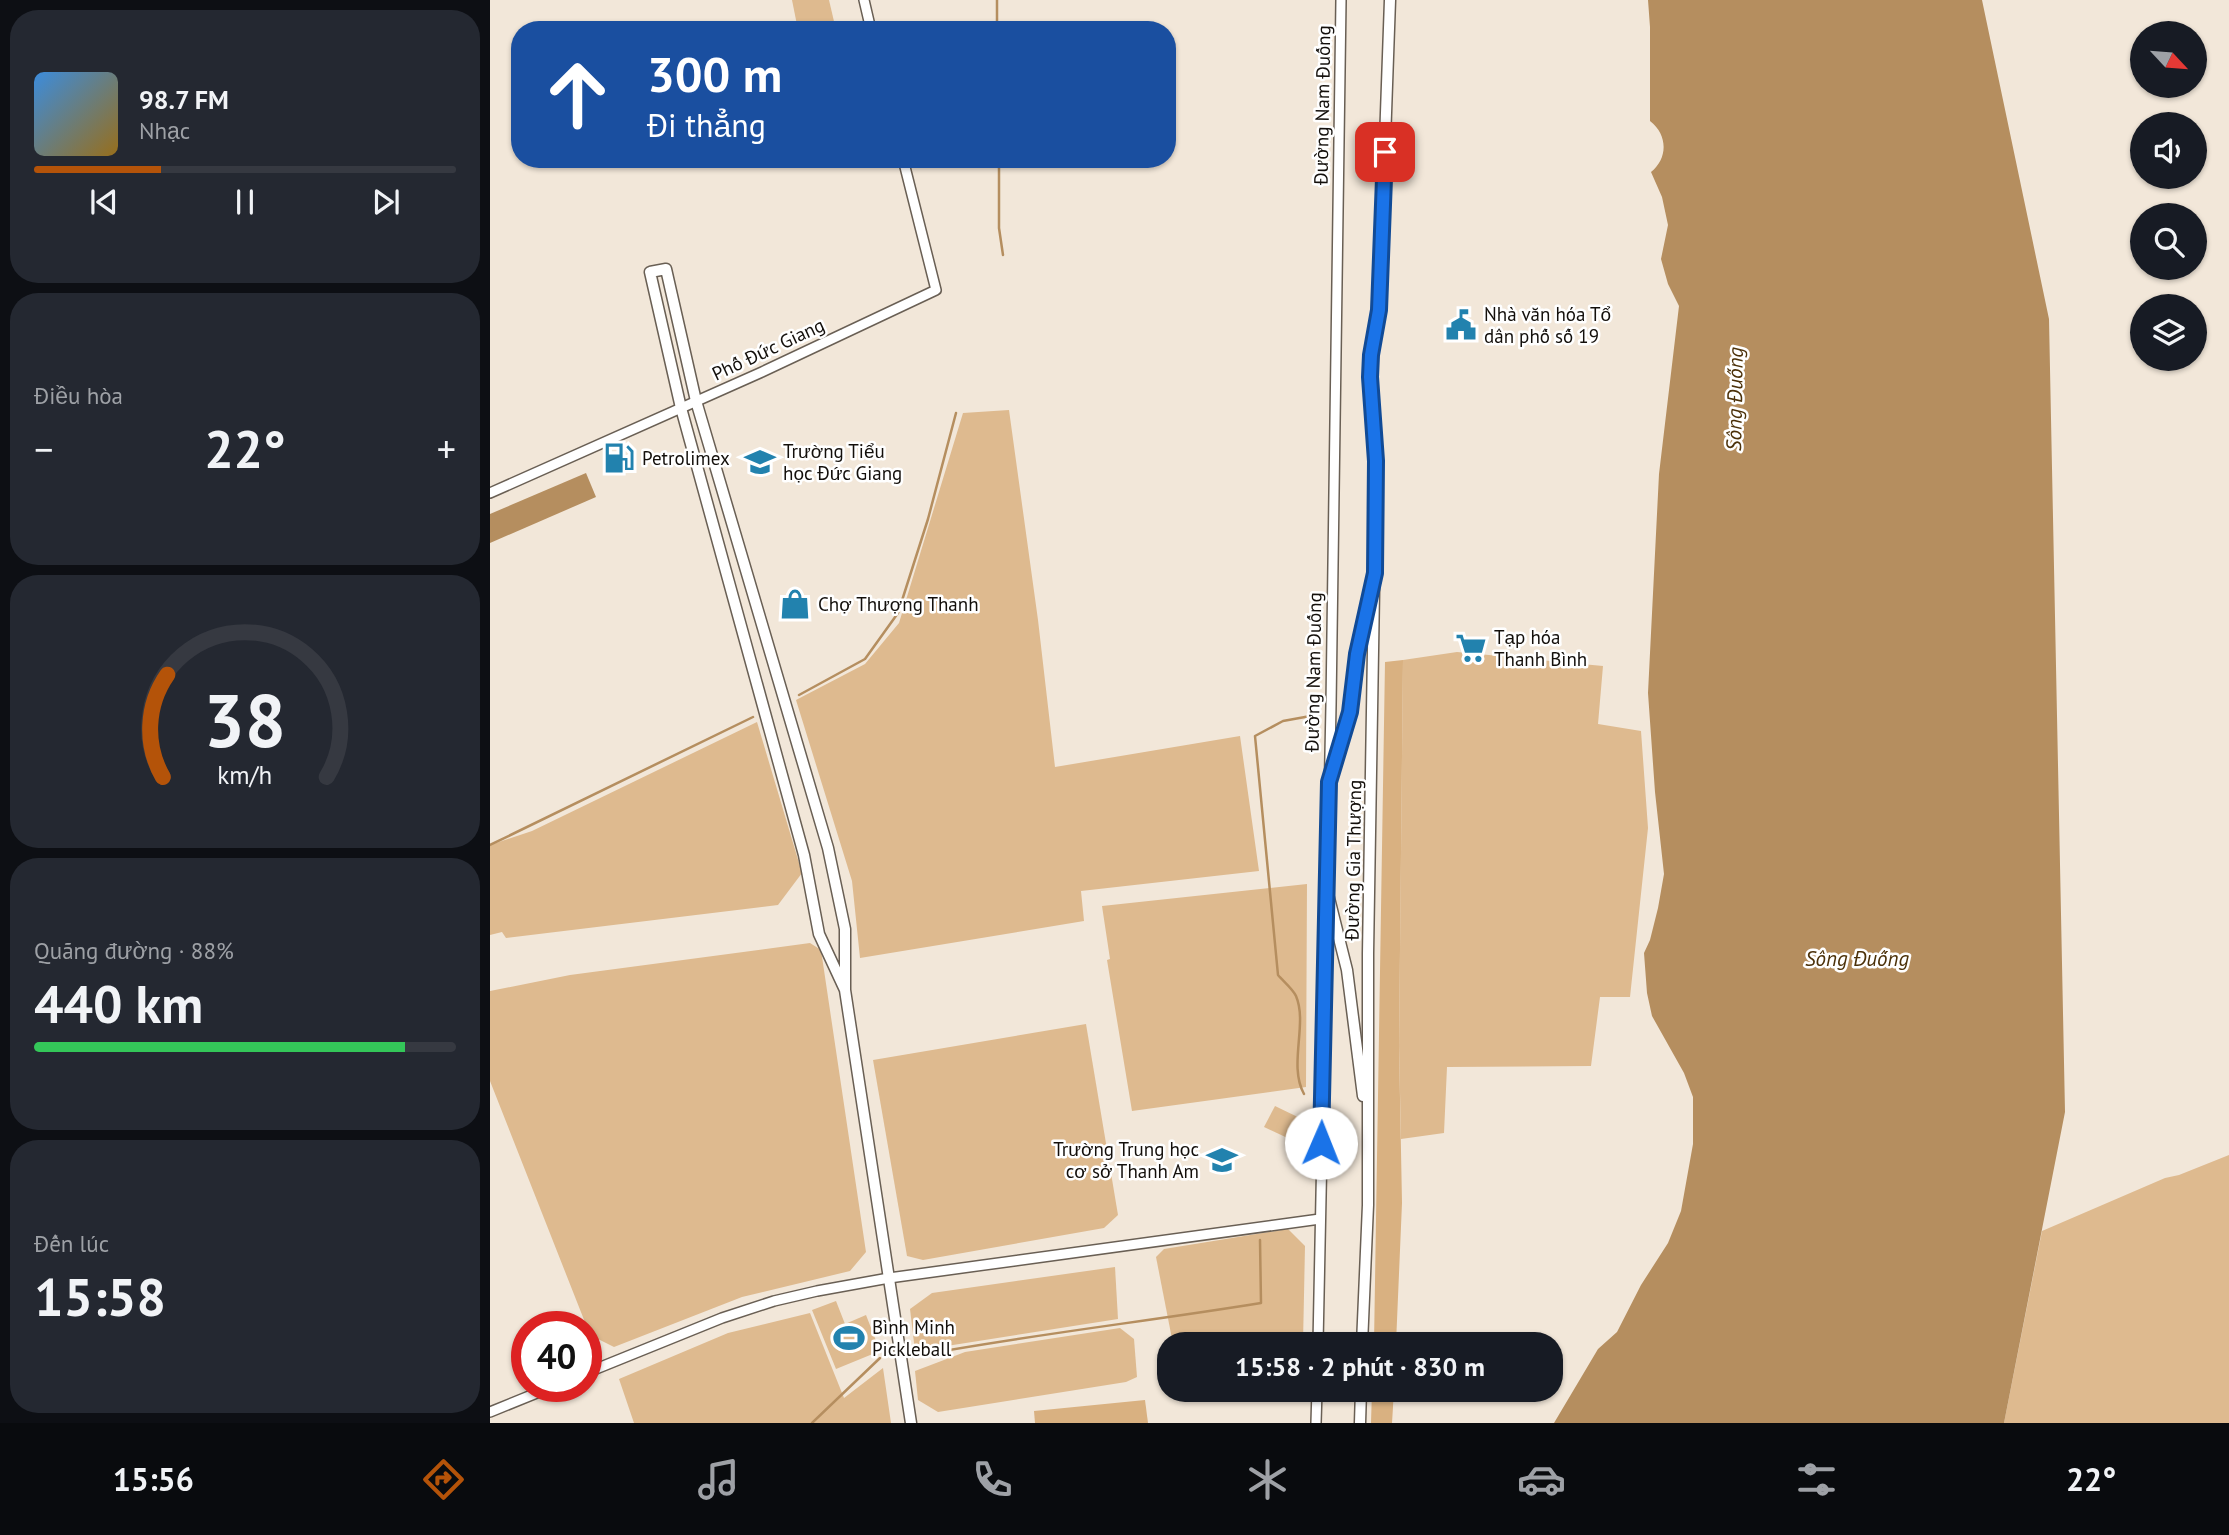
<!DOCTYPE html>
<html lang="vi">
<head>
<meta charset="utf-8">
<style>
	body { margin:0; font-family:"PT Sans",sans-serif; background:#242831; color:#f1f3f6; height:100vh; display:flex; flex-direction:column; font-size:26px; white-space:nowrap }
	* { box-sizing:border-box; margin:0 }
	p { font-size:23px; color:#9ea1a6 }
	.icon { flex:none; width:38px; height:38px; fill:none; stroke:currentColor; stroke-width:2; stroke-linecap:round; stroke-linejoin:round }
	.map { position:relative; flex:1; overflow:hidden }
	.sheet { display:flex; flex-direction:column; gap:10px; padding:10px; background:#0d0f14; width:490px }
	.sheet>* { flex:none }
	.guide { position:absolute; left:21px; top:21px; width:665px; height:147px; border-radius:28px; box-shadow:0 2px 5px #0004; background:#1a4fa0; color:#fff; overflow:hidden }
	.needle { width:46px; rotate:116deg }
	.tools { position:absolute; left:1640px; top:21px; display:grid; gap:14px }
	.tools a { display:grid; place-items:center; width:77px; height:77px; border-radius:50%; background:#171b24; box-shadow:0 2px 5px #0004; font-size:35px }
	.speed { position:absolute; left:21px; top:1311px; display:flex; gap:14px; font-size:35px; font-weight:700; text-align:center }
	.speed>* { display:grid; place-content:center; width:91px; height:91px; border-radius:50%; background:#171b24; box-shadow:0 2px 5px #0004; line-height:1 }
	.speed .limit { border:10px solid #d22; background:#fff; color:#111 }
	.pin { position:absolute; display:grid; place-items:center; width:60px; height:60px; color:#fff; margin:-30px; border-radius:14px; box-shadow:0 4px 10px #0006 }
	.me { position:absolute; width:77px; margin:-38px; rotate:1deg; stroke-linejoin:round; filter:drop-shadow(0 0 5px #0008) }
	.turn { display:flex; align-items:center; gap:24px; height:147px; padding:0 21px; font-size:32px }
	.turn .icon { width:91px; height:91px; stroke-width:2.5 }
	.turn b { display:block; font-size:49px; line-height:60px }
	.big { font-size:52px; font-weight:700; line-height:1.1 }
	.sheet .widget { flex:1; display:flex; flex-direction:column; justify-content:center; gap:10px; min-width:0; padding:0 24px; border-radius:28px; background:#242831 }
	.sheet .dial { align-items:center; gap:0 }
	.dial svg { height:182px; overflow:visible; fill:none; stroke:#363941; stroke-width:7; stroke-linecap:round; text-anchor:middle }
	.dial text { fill:#f1f3f6; stroke:none }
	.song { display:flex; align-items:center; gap:21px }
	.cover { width:84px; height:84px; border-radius:10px; background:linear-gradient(135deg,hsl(210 70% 55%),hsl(40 70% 35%)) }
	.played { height:7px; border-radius:4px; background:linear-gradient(90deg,#b45309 30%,#363941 30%) }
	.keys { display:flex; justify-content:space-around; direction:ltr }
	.heat { display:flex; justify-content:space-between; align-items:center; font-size:38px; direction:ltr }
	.charge { height:10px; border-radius:5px; background:linear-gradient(90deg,#34c759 88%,#363941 0) }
	.trip { position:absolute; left:667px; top:1332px; width:406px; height:70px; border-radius:28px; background:#171b24; box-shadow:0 2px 5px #0004; font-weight:700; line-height:70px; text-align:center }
	.tabs { display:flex; height:112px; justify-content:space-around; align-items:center; background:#090b0e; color:#9ea1a6 }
	.tabs .icon { width:49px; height:49px }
	.tabs .current { color:#b45309 }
	.tabs b { font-size:32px; color:#f1f3f6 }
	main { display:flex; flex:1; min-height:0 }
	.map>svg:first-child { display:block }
	.green { fill:#deba8f }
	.forest { fill:#d9b181 }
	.water { fill:#b58e5f }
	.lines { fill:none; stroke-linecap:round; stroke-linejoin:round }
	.stream { stroke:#b58e5f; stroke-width:2.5 }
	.tertiary-casing { stroke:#695f54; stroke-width:12 }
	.secondary-casing { stroke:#695f54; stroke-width:13 }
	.tertiary { stroke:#fff; stroke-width:9 }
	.secondary { stroke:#fff; stroke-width:10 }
	.route-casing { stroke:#114b97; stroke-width:18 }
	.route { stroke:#1a73e8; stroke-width:12 }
	.labels { text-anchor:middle; stroke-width:5; stroke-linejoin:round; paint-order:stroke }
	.street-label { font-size:19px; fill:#130f0b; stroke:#fff }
	.poi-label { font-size:19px; fill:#130f0b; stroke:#fff; text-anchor:start }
	.water-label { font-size:21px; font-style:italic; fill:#4c3109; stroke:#fff }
</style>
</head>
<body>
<main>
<section class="sheet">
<div class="widget">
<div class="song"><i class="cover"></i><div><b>98.7 FM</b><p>Nhạc</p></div></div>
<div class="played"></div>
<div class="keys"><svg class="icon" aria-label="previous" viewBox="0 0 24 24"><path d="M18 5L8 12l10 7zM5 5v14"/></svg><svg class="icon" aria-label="pause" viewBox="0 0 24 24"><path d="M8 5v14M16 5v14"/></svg><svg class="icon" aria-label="next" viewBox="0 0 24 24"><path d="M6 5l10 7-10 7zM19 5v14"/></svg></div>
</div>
<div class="widget"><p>Điều hòa</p>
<div class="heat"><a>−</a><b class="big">22°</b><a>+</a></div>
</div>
<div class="widget dial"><svg viewBox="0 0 100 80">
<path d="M14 69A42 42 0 1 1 86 69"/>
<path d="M14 69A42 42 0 0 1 16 24" stroke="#b45309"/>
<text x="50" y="56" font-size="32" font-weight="700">38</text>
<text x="50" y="72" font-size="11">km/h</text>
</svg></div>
<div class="widget"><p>Quãng đường · 88%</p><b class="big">440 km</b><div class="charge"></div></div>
<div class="widget"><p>Đến lúc</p><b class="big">15:58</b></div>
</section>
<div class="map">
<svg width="1739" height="1423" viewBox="0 0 1739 1423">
	<rect width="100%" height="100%" fill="#f2e7d9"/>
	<!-- green -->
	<g class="green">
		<polygon points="302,0 339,0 346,30 308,30"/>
		<polygon points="519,410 548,620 565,767 750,736 769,871 591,891 594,921 370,958 362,881 306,700 375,664 409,623 473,413"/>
		<polygon points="967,652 1113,666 1108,724 1151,731 1158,828 1140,997 1110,997 1101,1066 957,1067 954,1133 911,1139 909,1046 913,660"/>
		<polygon points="267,722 312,873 288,905 16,938 12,932 0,935 0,845 42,831"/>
		<polygon points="817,884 816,1087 642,1111 617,960 620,959 612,906"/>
		<polygon points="320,943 331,950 376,1252 360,1271 252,1297 124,1347 100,1335 0,1081 0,991 80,975"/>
		<polygon points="596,1024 628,1215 614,1228 433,1260 417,1256 383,1060"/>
		<polygon points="785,1106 816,1121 806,1142 774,1127"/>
		<polygon points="1739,1155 1739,1423 1514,1423 1552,1231 1675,1178 1689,1175"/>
		<polygon points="798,1229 815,1246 813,1344 683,1344 666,1257 674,1249"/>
		<polygon points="625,1267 628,1319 425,1351 420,1309 442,1293"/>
		<polygon points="346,1301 355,1324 376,1315 390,1351 346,1369 322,1310"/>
		<polygon points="320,1313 354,1398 393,1368 401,1423 144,1423 129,1379 238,1333"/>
		<polygon points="630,1328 644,1339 647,1377 636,1382 448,1412 428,1400 425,1371 475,1352"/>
	</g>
	<!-- forest -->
	<g class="forest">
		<polygon points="913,660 909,1046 912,1203 906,1344 884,1344 895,662"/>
		<polygon points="882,1390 904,1390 902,1423 881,1423"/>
		<polygon points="655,1400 658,1423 545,1423 544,1411"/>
	</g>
	<!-- water -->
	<g class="water">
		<path d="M1158,0H1492L1559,319L1575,1112L1514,1423H1064L1108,1349L1127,1332L1151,1285L1178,1243L1191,1211L1203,1144V1097L1194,1073L1162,1016L1157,993L1154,953L1160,940L1168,908L1174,874L1165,792L1158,693L1169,474L1189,306L1178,284L1171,259L1178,225L1172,197L1161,172C1178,158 1178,135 1160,121V27Z"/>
		<polygon points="96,473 106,497 0,543 0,514"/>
	</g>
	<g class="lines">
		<!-- stream -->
		<g class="stream">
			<polyline points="507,0 507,30"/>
			<polyline points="509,159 509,228 513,255"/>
			<polyline points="309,695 375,659 408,613 438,519 466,413"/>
			<polyline points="0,845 263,717"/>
			<path d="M814,1094C798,1065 818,1024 806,996C803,989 793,981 788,975L765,736L793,721L826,715"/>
			<path d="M420,1357C537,1335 654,1322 771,1303L770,1240"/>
			<polyline points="322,1423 390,1358"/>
		</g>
		<!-- tertiary casing -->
		<g class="tertiary-casing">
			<g id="tertiary">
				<polyline points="374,0 381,30"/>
				<polyline points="0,493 272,372 446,290 413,159"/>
				<polyline points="828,1344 841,705 851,0"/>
				<polyline points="96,1373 232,1318 284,1301 327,1291 399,1278 830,1219"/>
				<polyline points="0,1412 64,1386"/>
				<polyline points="826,1423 827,1390"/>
			</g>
		</g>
		<!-- secondary casing -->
		<g class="secondary-casing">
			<g id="secondary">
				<polyline points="839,782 860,712 867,654 880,594"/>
				<polyline points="836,886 857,970 873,1096"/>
				<polyline points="355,990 329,934 314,855 191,408 160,272 176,269 206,401 338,848 355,929 355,990 421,1423"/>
				<polyline points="872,1344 878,1205 878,953 886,469 880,377 881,356 889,310 900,0"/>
				<polyline points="870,1423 871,1390"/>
			</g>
		</g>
		<!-- tertiary -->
		<use href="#tertiary" class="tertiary"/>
		<!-- secondary -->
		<use href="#secondary" class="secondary"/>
	</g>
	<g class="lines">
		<!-- route casing -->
		<g class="route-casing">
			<polyline id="route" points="831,1143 839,782 860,712 867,654 885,573 886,461 880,377 881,355 889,310 895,152"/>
		</g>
		<!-- route -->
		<use href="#route" class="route"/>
	</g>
	<!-- icons -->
	<defs>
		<g id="civic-bare" transform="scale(2.415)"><path d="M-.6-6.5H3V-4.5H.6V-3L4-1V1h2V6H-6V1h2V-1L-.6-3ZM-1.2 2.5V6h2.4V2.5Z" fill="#2282ae" stroke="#fff" stroke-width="2.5" paint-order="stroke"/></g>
		<g id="fuel-bare" transform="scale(2.415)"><path d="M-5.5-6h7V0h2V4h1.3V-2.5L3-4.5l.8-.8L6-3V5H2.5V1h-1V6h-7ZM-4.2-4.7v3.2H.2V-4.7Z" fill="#2282ae" stroke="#fff" stroke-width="2.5" paint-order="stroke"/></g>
		<g id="school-bare" transform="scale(2.415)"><path d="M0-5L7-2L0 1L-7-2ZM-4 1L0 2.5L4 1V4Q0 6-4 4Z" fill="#2282ae" stroke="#fff" stroke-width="2.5" paint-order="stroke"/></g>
		<g id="shop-bare" transform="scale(2.415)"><path d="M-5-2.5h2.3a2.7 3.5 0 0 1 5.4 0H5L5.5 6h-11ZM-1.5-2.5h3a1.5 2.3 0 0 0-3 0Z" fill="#2282ae" stroke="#fff" stroke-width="2.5" paint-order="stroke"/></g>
		<g id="supermarket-bare" transform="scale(2.415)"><path d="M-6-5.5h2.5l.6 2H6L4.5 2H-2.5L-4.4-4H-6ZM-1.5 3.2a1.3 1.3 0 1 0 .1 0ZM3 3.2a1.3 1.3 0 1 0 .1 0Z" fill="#2282ae" stroke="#fff" stroke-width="2.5" paint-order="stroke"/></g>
		<g id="stadium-bare" transform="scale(2.415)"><path d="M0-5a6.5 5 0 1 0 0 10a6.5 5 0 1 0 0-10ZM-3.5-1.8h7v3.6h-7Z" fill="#2282ae" stroke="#fff" stroke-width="2.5" paint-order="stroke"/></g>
	</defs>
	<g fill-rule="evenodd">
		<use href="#civic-bare" x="971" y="325"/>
		<use href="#fuel-bare" x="129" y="458"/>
		<use href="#school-bare" x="270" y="462"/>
		<use href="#shop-bare" x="305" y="604"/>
		<use href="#supermarket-bare" x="981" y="648"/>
		<use href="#school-bare" x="732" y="1160"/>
		<use href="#stadium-bare" x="359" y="1338"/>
	</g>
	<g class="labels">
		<!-- street labels -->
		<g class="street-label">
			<text transform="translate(832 105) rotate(-89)" y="7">Đường Nam Đuống</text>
			<text transform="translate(278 349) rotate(-25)" y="7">Phố Đức Giang</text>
			<text transform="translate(823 672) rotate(-89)" y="7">Đường Nam Đuống</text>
			<text transform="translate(863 860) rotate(-89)" y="7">Đường Gia Thượng</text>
		</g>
		<!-- poi labels -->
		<g class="poi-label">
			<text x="994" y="321">Nhà văn hóa Tổ<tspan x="994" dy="22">dân phố số 19</tspan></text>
			<text x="293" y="458">Trường Tiểu<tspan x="293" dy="22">học Đức Giang</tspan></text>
			<text x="152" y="465">Petrolimex</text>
			<text x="328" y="611">Chợ Thượng Thanh</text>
			<text x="1004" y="644">Tạp hóa<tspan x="1004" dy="22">Thanh Bình</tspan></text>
			<text x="709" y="1156" text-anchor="end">Trường Trung học<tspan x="709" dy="22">cơ sở Thanh Am</tspan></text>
			<text x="382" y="1334">Bình Minh<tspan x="382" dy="22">Pickleball</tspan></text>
		</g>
		<!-- water labels -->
		<g class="water-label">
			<text transform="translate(1245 399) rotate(-89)" y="7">Sông Đuống</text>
			<text x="1367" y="966">Sông Đuống</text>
		</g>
	</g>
</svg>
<div class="tools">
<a><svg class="needle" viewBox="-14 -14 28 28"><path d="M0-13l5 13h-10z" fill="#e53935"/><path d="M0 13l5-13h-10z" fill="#9ea1a6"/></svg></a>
<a><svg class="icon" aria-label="sound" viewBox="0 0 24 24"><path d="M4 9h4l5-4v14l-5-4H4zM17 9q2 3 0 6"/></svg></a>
<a><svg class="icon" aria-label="search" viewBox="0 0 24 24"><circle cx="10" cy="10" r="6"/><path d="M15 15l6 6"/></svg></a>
<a><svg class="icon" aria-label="layers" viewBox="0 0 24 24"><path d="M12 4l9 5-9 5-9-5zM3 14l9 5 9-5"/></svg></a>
</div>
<div class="speed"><div class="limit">40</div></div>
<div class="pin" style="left:895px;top:152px;background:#d93025"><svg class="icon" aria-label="arrive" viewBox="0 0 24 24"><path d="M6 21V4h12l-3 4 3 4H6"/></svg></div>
<svg class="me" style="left:831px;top:1143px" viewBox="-20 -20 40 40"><circle r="19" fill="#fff"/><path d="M0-13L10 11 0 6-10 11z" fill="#1a73e8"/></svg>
<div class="trip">15:58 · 2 phút · 830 m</div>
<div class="guide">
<div class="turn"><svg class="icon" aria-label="ahead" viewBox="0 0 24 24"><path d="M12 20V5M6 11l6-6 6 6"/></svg><div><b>300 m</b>Đi thẳng</div></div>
</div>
</div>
</main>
<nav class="tabs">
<b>15:56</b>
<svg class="icon current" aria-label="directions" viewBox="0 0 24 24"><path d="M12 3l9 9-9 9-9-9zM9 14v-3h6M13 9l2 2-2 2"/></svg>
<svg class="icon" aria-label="music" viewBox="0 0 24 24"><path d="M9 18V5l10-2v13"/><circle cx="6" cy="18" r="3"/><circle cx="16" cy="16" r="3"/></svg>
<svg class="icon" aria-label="phone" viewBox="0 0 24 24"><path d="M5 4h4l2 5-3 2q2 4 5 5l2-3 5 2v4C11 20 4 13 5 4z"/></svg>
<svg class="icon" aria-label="climate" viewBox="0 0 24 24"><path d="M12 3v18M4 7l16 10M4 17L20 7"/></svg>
<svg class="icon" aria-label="car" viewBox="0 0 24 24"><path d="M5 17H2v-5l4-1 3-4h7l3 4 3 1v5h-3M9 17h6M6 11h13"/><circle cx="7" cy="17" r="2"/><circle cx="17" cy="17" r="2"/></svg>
<svg class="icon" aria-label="filters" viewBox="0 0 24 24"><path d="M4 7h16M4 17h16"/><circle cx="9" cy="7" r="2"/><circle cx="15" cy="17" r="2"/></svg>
<b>22°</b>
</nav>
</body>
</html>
